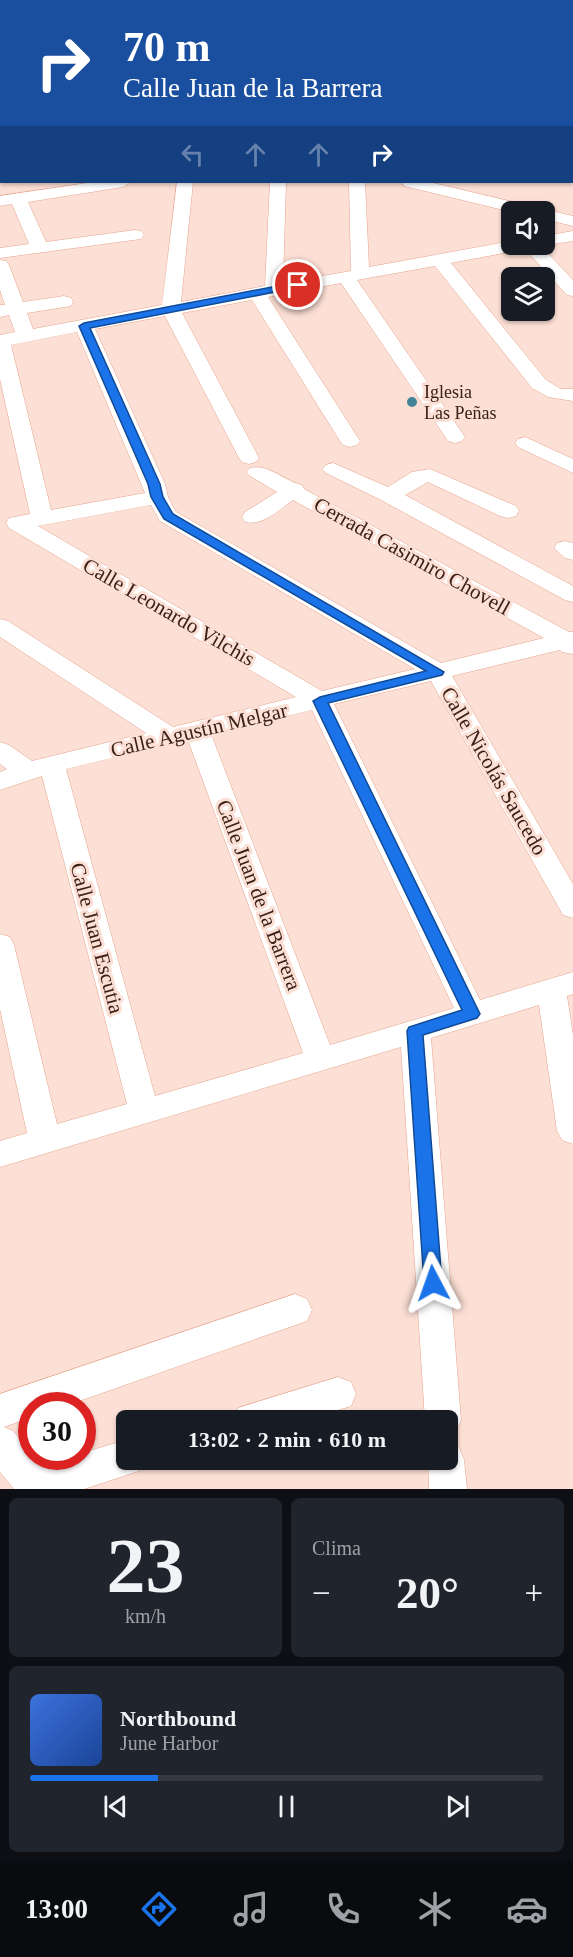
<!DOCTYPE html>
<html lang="es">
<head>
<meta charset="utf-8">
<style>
	body { margin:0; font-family:Georgia,serif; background:#20242c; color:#f1f3f6; height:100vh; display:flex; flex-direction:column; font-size:22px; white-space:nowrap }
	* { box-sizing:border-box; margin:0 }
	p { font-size:20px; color:#9ea1a6 }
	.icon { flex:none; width:33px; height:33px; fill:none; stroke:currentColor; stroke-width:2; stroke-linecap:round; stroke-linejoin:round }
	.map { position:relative; height:1489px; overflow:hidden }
	.sheet { display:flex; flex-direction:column; gap:9px; padding:9px; background:#0d0f14; flex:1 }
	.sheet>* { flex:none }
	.banner { position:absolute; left:0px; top:0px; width:573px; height:183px; box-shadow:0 2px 4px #0004; background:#1a4fa0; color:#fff; overflow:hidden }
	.tools { position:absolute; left:501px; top:201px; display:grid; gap:12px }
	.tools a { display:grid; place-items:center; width:54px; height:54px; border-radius:9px; background:#171b24; box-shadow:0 2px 4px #0004; font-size:30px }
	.speed { position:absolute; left:18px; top:1392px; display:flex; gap:12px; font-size:30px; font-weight:700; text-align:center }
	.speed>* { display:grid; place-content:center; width:78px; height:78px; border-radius:50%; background:#171b24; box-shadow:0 2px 4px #0004; line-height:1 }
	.speed .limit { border:9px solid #d22; background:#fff; color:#111 }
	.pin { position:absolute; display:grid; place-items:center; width:51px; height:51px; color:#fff; margin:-26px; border:3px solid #fff; border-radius:50%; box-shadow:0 2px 6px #0007 }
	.me { position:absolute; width:66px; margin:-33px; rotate:356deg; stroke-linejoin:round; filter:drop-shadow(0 0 4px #0008) }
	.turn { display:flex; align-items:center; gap:21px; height:126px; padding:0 24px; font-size:27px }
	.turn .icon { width:78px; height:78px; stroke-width:2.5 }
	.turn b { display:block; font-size:42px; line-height:51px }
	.lanes { display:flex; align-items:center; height:57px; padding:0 24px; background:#0003; justify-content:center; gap:30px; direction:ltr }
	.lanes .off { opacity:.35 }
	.big { font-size:45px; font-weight:600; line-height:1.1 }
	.sheet .widget { flex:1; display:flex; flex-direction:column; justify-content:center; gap:9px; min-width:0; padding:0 21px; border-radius:9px; background:#20242c }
	.sheet .dial { align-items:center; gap:0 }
	.dial b { font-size:78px; line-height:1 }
	.song { display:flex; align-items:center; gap:18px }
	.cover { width:72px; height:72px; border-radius:9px; background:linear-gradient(135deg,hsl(220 70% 55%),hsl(220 70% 35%)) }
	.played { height:6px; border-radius:3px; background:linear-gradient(90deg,#1a73e8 25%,#363941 25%) }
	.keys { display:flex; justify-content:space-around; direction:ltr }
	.heat { display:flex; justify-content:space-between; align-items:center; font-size:33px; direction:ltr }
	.sheet .tiles { flex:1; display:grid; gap:9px; grid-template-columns:1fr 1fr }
	.widget:last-child { grid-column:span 2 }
	.trip { position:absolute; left:116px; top:1410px; width:342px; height:60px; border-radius:9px; background:#171b24; box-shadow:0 2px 4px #0004; font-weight:600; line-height:60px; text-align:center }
	.dock { display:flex; height:96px; justify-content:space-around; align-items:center; background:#090b0e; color:#9ea1a6 }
	.dock .icon { width:42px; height:42px }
	.dock .current { color:#1a73e8 }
	.dock b { font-size:27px; color:#f1f3f6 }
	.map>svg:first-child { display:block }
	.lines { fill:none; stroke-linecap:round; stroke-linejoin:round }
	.minor-casing { stroke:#e6a48c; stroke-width:1 }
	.minor { fill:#fff; fill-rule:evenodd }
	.route { fill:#1a73e8; stroke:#114b97; stroke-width:1.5 }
	.poi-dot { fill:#438397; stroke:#fcdfd5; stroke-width:2 }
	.labels { text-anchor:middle; stroke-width:6; stroke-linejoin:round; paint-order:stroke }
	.far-poi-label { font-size:18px; fill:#3b2118; stroke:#fcdfd5; text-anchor:start }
	.street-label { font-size:21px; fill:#3b2118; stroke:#fcdfd5 }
</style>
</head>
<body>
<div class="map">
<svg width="573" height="1489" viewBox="0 0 573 1489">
	<rect width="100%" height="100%" fill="#fcdfd5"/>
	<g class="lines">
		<!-- minor casing -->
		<g class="minor-casing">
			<g id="minor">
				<rect x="52" y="0" width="14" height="2"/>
				<polygon points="96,0 113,0 94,2"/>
				<polygon points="117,0 131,0 132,2 118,2"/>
				<polygon points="186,0 200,0 201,2 187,2"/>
				<polygon points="260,0 274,0 275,2 261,2"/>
				<polygon points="348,0 362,0 364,2 349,2"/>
				<polygon points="449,0 464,0 466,2 450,2"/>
				<polygon points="507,0 527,0 505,2"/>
				<rect x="0" y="4" width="2" height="16"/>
				<rect x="572" y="30" width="1" height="9"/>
				<rect x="0" y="35" width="2" height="20"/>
				<polygon points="0,80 2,81 2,90 0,90"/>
				<polygon points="572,94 573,94 573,104 572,103"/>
				<polygon points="2,129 2,156 0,157 0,130"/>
				<rect x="572" y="152" width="1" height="10"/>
				<polygon points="94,182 131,182 123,187 28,202 46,242 135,230 141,231 144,235 141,239 0,258 0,248 29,244 12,204 0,206 0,196"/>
				<path d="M177,182H193L181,302L265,286L270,182H286L283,283L351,271L349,182H365L369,267L512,241V244H544V236L573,231V241L541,246L573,280V296L567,295L525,249L451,263L546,380L561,389H573V401L548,397L532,388L435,266L357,280L465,437L462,441L455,443L448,441L341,283L268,297L360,441L357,445L350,447L343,445L340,441L252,300L182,313L259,458L256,462L249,464L242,462L239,458L165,316L95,329L165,484L168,497L176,512L441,663L544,638L293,500C279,510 263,526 245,522L242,517L245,512L277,492L250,476L246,472L250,468C268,463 284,481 302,485L304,489L569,632H573V654L562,652L560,650L452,676L573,884V918L563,915L431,681L334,704L480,1000L573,972V994L567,996L573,1035V1144L562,1140L557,1131L539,1005L431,1038L461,1420L456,1432L447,1436V1420H425L401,1047L0,1167V1141L27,1133L0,1009V934L10,937L14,945L57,1124L127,1104L42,776L0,790V772L7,769L0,764V742L9,745L32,761L146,733L0,637V619L8,621L173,727L296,697L9,528L6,523L9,518L30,514L0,379V335L15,332L9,315L0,317V305H5L0,290V260L6,261L9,265L23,302L64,296L71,298L73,302L71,306L27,313L33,329L162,305ZM77,332L145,493L51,510L11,345ZM151,505L160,521L415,669L322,691L38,526ZM312,710L454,1008L330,1045L211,734ZM188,740L303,1053L155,1096L66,769Z"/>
				<polygon points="402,182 429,182 573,216 573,226 544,219 544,212 512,212 404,186"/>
				<polygon points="525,437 573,459 573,473 518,447 515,443 518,439"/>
				<polygon points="333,463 388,487 412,472 430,469 516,506 519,511 516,516 508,518 500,516 428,482 405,495 573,586 573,602 565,600 381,500 326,473 322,469 326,465"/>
				<polygon points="565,541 573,543 573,560 565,558 554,548 557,543"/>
				<polygon points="295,1294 307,1299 312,1310 307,1321 65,1406 32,1406 32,1417 4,1427 13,1431 32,1453 32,1456 42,1466 72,1456 82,1456 82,1453 126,1440 126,1460 144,1460 139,1471 84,1489 14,1489 0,1472 0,1394"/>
				<polygon points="338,1377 351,1382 356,1394 351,1406 306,1420 233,1420 238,1408"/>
				<polygon points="447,1443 459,1447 464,1460 467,1489 429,1489 428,1460 447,1460"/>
			</g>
		</g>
		<!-- minor -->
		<use href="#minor" class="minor"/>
	</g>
	<!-- route -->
	<polygon class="route" points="298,282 301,283 301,287 90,328 160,484 163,497 173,514 444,672 442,675 328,703 480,1014 477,1018 423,1035 442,1283 439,1289 433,1291 427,1289 424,1283 407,1031 409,1027 462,1010 313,701 320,697 426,671 164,519 151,497 148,484 79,326 84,323"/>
	<!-- markers -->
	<circle class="poi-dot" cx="412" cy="402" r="6"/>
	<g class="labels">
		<!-- far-poi labels -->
		<g class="far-poi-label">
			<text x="424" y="398">Iglesia<tspan x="424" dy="21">Las Peñas</tspan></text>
		</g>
		<!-- street labels -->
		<g class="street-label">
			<text transform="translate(412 556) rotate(29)" y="7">Cerrada Casimiro Chovell</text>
			<text transform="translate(169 612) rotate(30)" y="7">Calle Leonardo Vilchis</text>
			<text transform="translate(199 730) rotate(-13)" y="7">Calle Agustín Melgar</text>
			<text transform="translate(494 771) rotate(60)" y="7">Calle Nicolás Saucedo</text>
			<text transform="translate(259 895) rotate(69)" y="7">Calle Juan de la Barrera</text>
			<text transform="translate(97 938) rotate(75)" y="7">Calle Juan Escutia</text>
		</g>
	</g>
</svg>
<div class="tools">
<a><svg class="icon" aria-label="sound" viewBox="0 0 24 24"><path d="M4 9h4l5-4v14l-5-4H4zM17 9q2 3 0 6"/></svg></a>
<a><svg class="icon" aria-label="layers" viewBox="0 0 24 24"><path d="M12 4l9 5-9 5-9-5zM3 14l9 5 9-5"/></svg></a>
</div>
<div class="speed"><div class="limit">30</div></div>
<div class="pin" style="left:298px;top:285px;background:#d93025"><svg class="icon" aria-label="arrive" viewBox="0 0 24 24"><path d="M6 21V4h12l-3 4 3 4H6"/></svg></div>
<svg class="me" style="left:433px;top:1283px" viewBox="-20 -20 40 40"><path d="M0-17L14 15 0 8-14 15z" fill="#1a73e8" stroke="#fff" stroke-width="4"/></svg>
<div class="trip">13:02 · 2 min · 610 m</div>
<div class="banner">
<div class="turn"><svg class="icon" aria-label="right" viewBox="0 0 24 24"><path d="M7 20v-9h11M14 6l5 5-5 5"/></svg><div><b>70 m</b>Calle Juan de la Barrera</div></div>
<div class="lanes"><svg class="icon off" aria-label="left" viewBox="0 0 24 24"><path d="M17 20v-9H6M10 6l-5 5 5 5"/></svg><svg class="icon off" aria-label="ahead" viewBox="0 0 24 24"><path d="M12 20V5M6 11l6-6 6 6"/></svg><svg class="icon off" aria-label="ahead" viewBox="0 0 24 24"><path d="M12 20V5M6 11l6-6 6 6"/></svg><svg class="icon" aria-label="right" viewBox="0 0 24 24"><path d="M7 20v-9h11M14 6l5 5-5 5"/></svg></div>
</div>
</div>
<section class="sheet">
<div class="tiles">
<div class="widget dial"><b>23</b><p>km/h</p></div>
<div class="widget"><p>Clima</p>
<div class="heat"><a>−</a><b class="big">20°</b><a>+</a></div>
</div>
<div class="widget">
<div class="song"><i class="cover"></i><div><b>Northbound</b><p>June Harbor</p></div></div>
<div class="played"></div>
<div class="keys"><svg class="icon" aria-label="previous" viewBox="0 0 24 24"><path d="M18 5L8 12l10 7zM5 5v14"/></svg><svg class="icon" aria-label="pause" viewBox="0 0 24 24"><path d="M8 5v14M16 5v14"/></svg><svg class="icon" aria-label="next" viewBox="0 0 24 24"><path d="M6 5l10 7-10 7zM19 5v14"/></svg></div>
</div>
</div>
</section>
<nav class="dock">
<b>13:00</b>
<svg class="icon current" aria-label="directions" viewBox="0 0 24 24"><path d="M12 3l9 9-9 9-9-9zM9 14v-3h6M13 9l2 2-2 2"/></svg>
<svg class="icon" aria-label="music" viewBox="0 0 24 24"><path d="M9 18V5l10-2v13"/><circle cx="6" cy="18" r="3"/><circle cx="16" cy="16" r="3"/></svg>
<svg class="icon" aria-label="phone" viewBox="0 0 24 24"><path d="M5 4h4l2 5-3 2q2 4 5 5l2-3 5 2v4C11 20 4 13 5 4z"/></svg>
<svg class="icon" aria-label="climate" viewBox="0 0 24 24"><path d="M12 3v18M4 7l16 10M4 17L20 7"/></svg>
<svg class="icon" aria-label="car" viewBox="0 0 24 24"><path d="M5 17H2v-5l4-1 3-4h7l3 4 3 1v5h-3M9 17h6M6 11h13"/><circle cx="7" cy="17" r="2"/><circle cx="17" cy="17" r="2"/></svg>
</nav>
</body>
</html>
